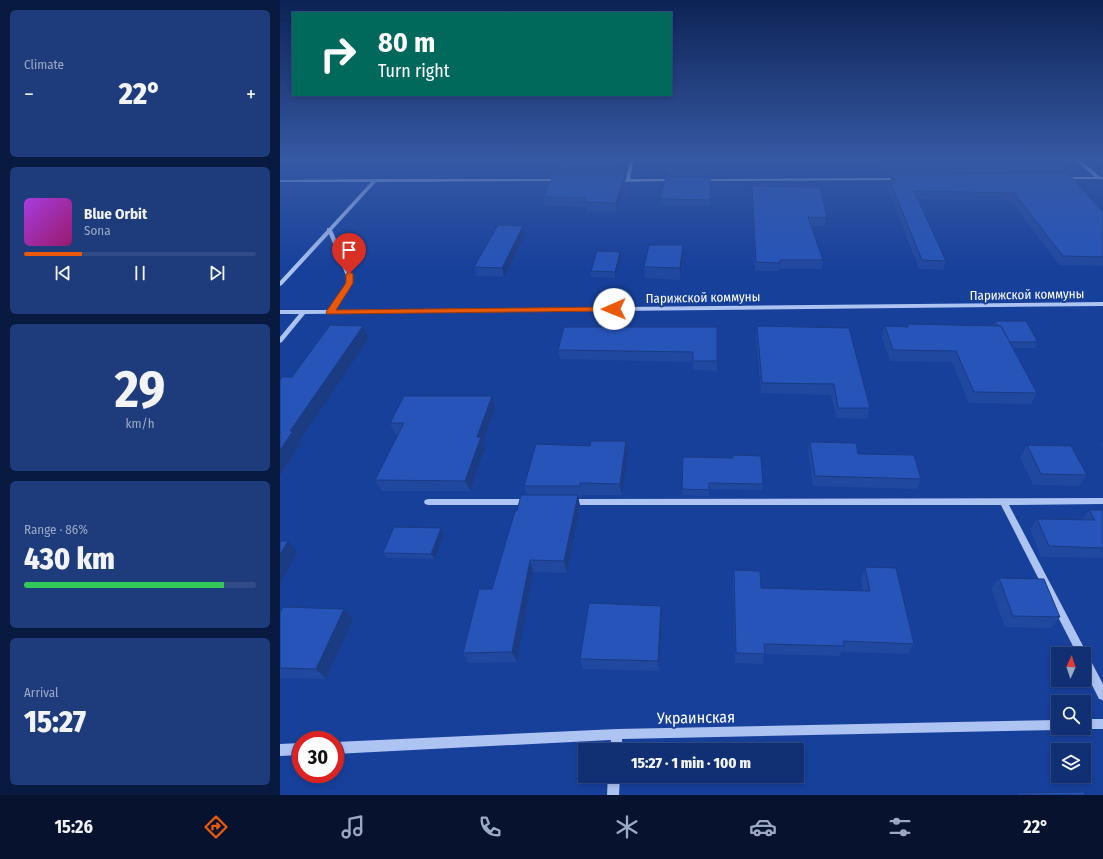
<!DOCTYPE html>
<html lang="en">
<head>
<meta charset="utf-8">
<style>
	body { margin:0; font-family:"Fira Sans Condensed",sans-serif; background:#1e3c7c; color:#f1f3f6; height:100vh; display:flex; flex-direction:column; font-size:15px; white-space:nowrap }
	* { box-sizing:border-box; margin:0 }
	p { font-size:13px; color:#9ca9c5 }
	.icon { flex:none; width:22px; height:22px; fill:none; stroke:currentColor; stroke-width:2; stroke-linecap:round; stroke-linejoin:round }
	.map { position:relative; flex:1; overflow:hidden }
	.drawer { display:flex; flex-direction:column; gap:10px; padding:10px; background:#091a40; width:280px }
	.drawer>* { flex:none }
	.banner { position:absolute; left:12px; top:12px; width:380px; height:84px; border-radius:0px; box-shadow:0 2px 6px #0003,0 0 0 1px #304b86; background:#00695c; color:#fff; overflow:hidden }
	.needle { width:26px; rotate:3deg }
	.fabs { position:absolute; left:771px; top:647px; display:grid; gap:8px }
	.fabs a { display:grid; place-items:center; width:40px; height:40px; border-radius:0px; background:#113074; box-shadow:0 2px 6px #0003,0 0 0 1px #304b86; font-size:20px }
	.speed { position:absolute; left:12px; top:731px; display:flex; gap:8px; font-size:20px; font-weight:700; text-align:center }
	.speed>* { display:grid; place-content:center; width:52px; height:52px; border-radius:50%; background:#113074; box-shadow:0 2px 6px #0003,0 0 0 1px #304b86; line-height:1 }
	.speed .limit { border:6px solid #d22; background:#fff; color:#111 }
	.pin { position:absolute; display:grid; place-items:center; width:34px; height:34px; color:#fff; margin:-41px -17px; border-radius:50% 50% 50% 0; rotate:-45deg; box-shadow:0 0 4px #0007 }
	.pin .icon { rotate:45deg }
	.me { position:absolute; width:44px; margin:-22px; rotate:269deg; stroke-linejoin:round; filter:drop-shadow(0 0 3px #0008) }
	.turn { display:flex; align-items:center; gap:14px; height:84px; padding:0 20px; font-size:18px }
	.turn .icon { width:52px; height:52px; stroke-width:2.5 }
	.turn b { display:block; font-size:28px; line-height:34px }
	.big { font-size:30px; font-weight:800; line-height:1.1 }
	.drawer .tile { flex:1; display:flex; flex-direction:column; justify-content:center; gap:6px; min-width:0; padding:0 14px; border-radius:6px; background:#1e3c7c }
	.drawer .dial { align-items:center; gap:0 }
	.dial b { font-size:52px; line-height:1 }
	.song { display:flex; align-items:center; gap:12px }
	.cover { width:48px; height:48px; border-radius:6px; background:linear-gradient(135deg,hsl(280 70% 55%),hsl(320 70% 35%)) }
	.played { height:4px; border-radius:2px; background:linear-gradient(90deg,#ea580c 25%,#304b86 25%) }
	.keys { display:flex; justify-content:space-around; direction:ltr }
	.heat { display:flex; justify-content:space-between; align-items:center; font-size:22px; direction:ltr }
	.charge { height:6px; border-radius:3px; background:linear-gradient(90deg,#34c759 86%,#304b86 0) }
	.trip { position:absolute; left:298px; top:743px; width:226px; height:40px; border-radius:0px; background:#113074; box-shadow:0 2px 6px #0003,0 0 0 1px #304b86; font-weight:800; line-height:40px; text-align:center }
	.menu { display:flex; height:64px; justify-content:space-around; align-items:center; background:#07132e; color:#9ca9c5 }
	.menu .icon { width:28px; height:28px }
	.menu .active { color:#ea580c }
	.menu b { font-size:18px; color:#f1f3f6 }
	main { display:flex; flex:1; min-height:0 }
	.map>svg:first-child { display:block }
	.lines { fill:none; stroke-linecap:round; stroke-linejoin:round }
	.minor { fill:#adc3f2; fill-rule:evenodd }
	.wall { fill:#21489f }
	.shaded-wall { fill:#1b3b82 }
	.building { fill:#2654b9; stroke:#1b3b82 }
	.route { fill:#ea580c; stroke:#983908 }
	.labels { text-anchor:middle; stroke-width:4; stroke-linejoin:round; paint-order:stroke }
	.street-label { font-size:13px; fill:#fff; stroke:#17409b }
	.near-street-label { font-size:16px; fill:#fff; stroke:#17409b }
</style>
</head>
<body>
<main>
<section class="drawer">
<div class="tile"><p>Climate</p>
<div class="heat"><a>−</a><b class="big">22°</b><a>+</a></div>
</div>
<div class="tile">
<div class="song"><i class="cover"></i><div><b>Blue Orbit</b><p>Sona</p></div></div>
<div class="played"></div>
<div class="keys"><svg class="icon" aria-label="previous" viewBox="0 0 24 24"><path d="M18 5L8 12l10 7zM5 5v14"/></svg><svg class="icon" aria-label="pause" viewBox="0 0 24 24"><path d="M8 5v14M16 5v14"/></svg><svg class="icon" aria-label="next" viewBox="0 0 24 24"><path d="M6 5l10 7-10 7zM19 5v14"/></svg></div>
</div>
<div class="tile dial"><b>29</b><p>km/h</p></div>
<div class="tile"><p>Range · 86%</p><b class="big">430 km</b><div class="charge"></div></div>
<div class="tile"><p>Arrival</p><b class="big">15:27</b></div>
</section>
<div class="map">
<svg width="823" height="795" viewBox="0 0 823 795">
	<rect width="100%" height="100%" fill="#17409b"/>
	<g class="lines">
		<!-- minor -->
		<g class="minor">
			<polygon points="350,158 354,158 350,179 393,179 395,180 393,181 335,182 335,180 346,180"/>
			<polygon points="793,158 798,158 820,177 823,177 823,179 781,179 781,177 815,177"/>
			<polygon points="621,178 621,179 619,180 421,181 419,180 421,179"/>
			<polygon points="93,179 281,179 283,180 281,181 96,182 52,230 73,278 70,288 55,310 823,302 823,306 25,314 2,342 0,343 0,337 19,314 0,314 0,310 49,310 64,288 67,278 49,234 2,285 0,286 0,281 47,230 47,228 49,228 91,182 0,182 0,180"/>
			<polygon points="823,498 823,504 729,505 823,684 823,700 819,699 804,669 804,654 797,654 721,505 290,505 287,504 286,502 287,500 290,499"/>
			<polygon points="148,499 248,499 251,500 252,502 251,504 248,505 148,505 145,504 144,502 145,500"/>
			<polygon points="804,719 823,719 823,729 804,729 801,728 804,728"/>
			<polygon points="778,720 778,728 782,728 778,730 342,739 342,750 330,750 331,740 55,754 55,742 337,729"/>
			<polygon points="21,743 21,755 0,756 0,744"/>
			<polygon points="328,776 340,776 339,795 327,795"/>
		</g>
	</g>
	<!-- wall -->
	<g class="wall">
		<polygon points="211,158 348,158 345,176 345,182 337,212 306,211 305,207 265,206 263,197 278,174 277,168 279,163 212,162"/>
		<polygon points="431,158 430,176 387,176 387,166"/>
		<polygon points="597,158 796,158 795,161 782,173 823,212 823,266 779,265 731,201 638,199 666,261 663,270 639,269 609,192 611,184 610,181 611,176 607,176"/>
		<polygon points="808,158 823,158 823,174"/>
		<polygon points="430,177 430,205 380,205 380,199"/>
		<polygon points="472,186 547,218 545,226 531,226 543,260 542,269 499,269 499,271 475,271 472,194"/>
		<polygon points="245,235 224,277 197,276 194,267"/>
		<polygon points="403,256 400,280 365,278 364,267"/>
		<polygon points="341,258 335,278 311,277 311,271"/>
		<polygon points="715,321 758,342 755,348 733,348 757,393 751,404 689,403 672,362 610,361 602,337 605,326 627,327 628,324 713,326"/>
		<polygon points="477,326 590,408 587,419 556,418 551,395 481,393 476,337"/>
		<polygon points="437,327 437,371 413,370 413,362 280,359 278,350"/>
		<polygon points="215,407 203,441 205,448 190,491 102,491 95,480 119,434 115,434 110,423"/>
		<polygon points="346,441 348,453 342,495 302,495 302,497 298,497 300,506 287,573 253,572 237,662 189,663 183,653 212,589 237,511 247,495 244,486 310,446"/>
		<polygon points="530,442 578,454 641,479 637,489 533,486 528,452"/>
		<polygon points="823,442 823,448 821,445"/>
		<polygon points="747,445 807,475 799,486 753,485 740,457"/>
		<polygon points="403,457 483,484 482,490 429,489 429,496 402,495"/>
		<polygon points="809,510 823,510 823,558 761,557 750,529 757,519 802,520"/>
		<polygon points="164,534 155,559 107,558 103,553"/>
		<polygon points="585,567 634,644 628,654 561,652 560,656 484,654 483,664 455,663 453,582 454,570 481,588 583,591 581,578"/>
		<polygon points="719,578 780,617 771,628 725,627 711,589"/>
		<polygon points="64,609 73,619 46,679 0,678 0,612"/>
		<polygon points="382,616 379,671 303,669 300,659"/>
	</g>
	<!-- shaded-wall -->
	<g class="shaded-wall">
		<polygon points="346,158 348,158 345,176 345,182 337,212 336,203 345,174 344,167"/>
		<polygon points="788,158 796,158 795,161 780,175 786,160"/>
		<polygon points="243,226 245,235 224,277 222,268"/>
		<polygon points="403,245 403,256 400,280 400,268"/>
		<polygon points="340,252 341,258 335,278 335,272"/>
		<polygon points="83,326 89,338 19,442 21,443 0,475 0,450 10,431"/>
		<polygon points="212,396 215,407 203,441 205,448 190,491 185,481 197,437"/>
		<polygon points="346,441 348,453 342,495 340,484"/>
		<polygon points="298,495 300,506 287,573 284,561"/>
		<polygon points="161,528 164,534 155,559 151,554"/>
		<polygon points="8,541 17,553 0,583 0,555"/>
		<polygon points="250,560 253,572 237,662 232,652"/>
		<polygon points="381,606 382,616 379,671 378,661"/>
		<polygon points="64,609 73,619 46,679 36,669"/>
	</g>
	<!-- building -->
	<g class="building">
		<polygon points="282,158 346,158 344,167 277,168"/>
		<polygon points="389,158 431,158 430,166 387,166"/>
		<polygon points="609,158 788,158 786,160 610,161"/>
		<polygon points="788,173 823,212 823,257 783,256 734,193 634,191 666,261 642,260 611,184 616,182 612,174"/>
		<polygon points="274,174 345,174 336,203 305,202 306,198 263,197"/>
		<polygon points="386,177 430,177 430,200 380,199"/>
		<polygon points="472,186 540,187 547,218 528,217 543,260 500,260 500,263 476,262"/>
		<polygon points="218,225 243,226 222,268 194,267"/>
		<polygon points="369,245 403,245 400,268 364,267"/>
		<polygon points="317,251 340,252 335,272 311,271"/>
		<polygon points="715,321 746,321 758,342 729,342 721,326 718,326"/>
		<polygon points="628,324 721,326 757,393 694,392 676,351 613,350 605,326 628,327"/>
		<polygon points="50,325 83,326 10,431 13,431 0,450 0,380 2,377 12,377"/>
		<polygon points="477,326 569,328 590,408 558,408 554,384 482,383"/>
		<polygon points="284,327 437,327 437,361 413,361 413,352 278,350"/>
		<polygon points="124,396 212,396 197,437 201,437 185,481 95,480 124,423 110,423"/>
		<polygon points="311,441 346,441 340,484 300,483 300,486 244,486 256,444 310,446"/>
		<polygon points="530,442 576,443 578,454 634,455 641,479 535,476"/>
		<polygon points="747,445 791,446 807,475 761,474"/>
		<polygon points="453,455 481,456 483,484 429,483 429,490 402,489 403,457 453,458"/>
		<polygon points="241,495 298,495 284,561 250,560 232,652 183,653 199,589 212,589 235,511 237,511"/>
		<polygon points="809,510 823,510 823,548 769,546 757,519 815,520"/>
		<polygon points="114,527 161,528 151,554 103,553"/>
		<polygon points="0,541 8,541 0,555"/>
		<polygon points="585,567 616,568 634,644 563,641 564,646 484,644 485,654 456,653 454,570 480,571 481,588 590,591"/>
		<polygon points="719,578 764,579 780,617 733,616"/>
		<polygon points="309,603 381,606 378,661 300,659"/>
		<polygon points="3,607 64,609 36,669 0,668 0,612"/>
		<polygon points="804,792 805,795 738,795 737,793"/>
	</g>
	<!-- sky -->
	<linearGradient id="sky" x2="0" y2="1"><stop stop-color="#0d2355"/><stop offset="0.59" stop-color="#3659a4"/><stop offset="1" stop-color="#3659a4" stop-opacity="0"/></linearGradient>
	<rect width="823" height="270" fill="url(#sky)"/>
	<!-- route -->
	<polygon class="route" points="69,271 73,274 73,283 56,310 334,307 338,309 334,311 47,314 46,312 66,283 66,274"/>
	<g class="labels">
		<!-- street labels -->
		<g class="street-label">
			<text transform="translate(747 294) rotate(-1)" y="5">Парижской коммуны</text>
			<text transform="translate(423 297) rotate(-1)" y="5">Парижской коммуны</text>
		</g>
		<!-- near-street labels -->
		<g class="near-street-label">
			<text transform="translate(416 717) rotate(-1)" y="6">Украинская</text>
		</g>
	</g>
</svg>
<div class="fabs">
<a><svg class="needle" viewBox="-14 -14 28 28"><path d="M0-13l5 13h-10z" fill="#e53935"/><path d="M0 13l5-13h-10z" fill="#9ca9c5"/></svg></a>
<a><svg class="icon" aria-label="search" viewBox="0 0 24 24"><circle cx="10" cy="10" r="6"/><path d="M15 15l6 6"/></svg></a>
<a><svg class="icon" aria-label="layers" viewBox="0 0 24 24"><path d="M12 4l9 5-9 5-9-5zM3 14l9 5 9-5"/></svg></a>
</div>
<div class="speed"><div class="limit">30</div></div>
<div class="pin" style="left:69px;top:274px;background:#d93025"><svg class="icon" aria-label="arrive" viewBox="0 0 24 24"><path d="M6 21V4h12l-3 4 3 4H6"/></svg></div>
<svg class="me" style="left:334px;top:309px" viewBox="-20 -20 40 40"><circle r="19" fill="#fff"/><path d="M0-13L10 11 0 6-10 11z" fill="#ea580c"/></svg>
<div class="trip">15:27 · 1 min · 100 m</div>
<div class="banner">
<div class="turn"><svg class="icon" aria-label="right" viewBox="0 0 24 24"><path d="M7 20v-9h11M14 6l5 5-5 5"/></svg><div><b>80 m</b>Turn right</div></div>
</div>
</div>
</main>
<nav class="menu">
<b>15:26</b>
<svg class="icon active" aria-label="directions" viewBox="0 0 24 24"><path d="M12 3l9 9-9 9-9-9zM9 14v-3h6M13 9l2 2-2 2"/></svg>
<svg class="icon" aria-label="music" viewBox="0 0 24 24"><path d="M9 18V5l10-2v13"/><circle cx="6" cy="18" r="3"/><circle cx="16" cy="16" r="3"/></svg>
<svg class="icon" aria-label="phone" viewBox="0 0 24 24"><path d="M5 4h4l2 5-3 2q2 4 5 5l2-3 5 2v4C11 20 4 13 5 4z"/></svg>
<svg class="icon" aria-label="climate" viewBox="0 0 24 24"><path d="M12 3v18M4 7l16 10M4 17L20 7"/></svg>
<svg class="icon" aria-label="car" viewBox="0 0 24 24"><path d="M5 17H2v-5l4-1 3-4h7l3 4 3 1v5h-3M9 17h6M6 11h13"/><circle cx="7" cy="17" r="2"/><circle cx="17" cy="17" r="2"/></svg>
<svg class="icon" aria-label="filters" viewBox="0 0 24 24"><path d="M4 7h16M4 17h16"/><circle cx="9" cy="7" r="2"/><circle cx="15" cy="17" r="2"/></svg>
<b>22°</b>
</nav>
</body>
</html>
